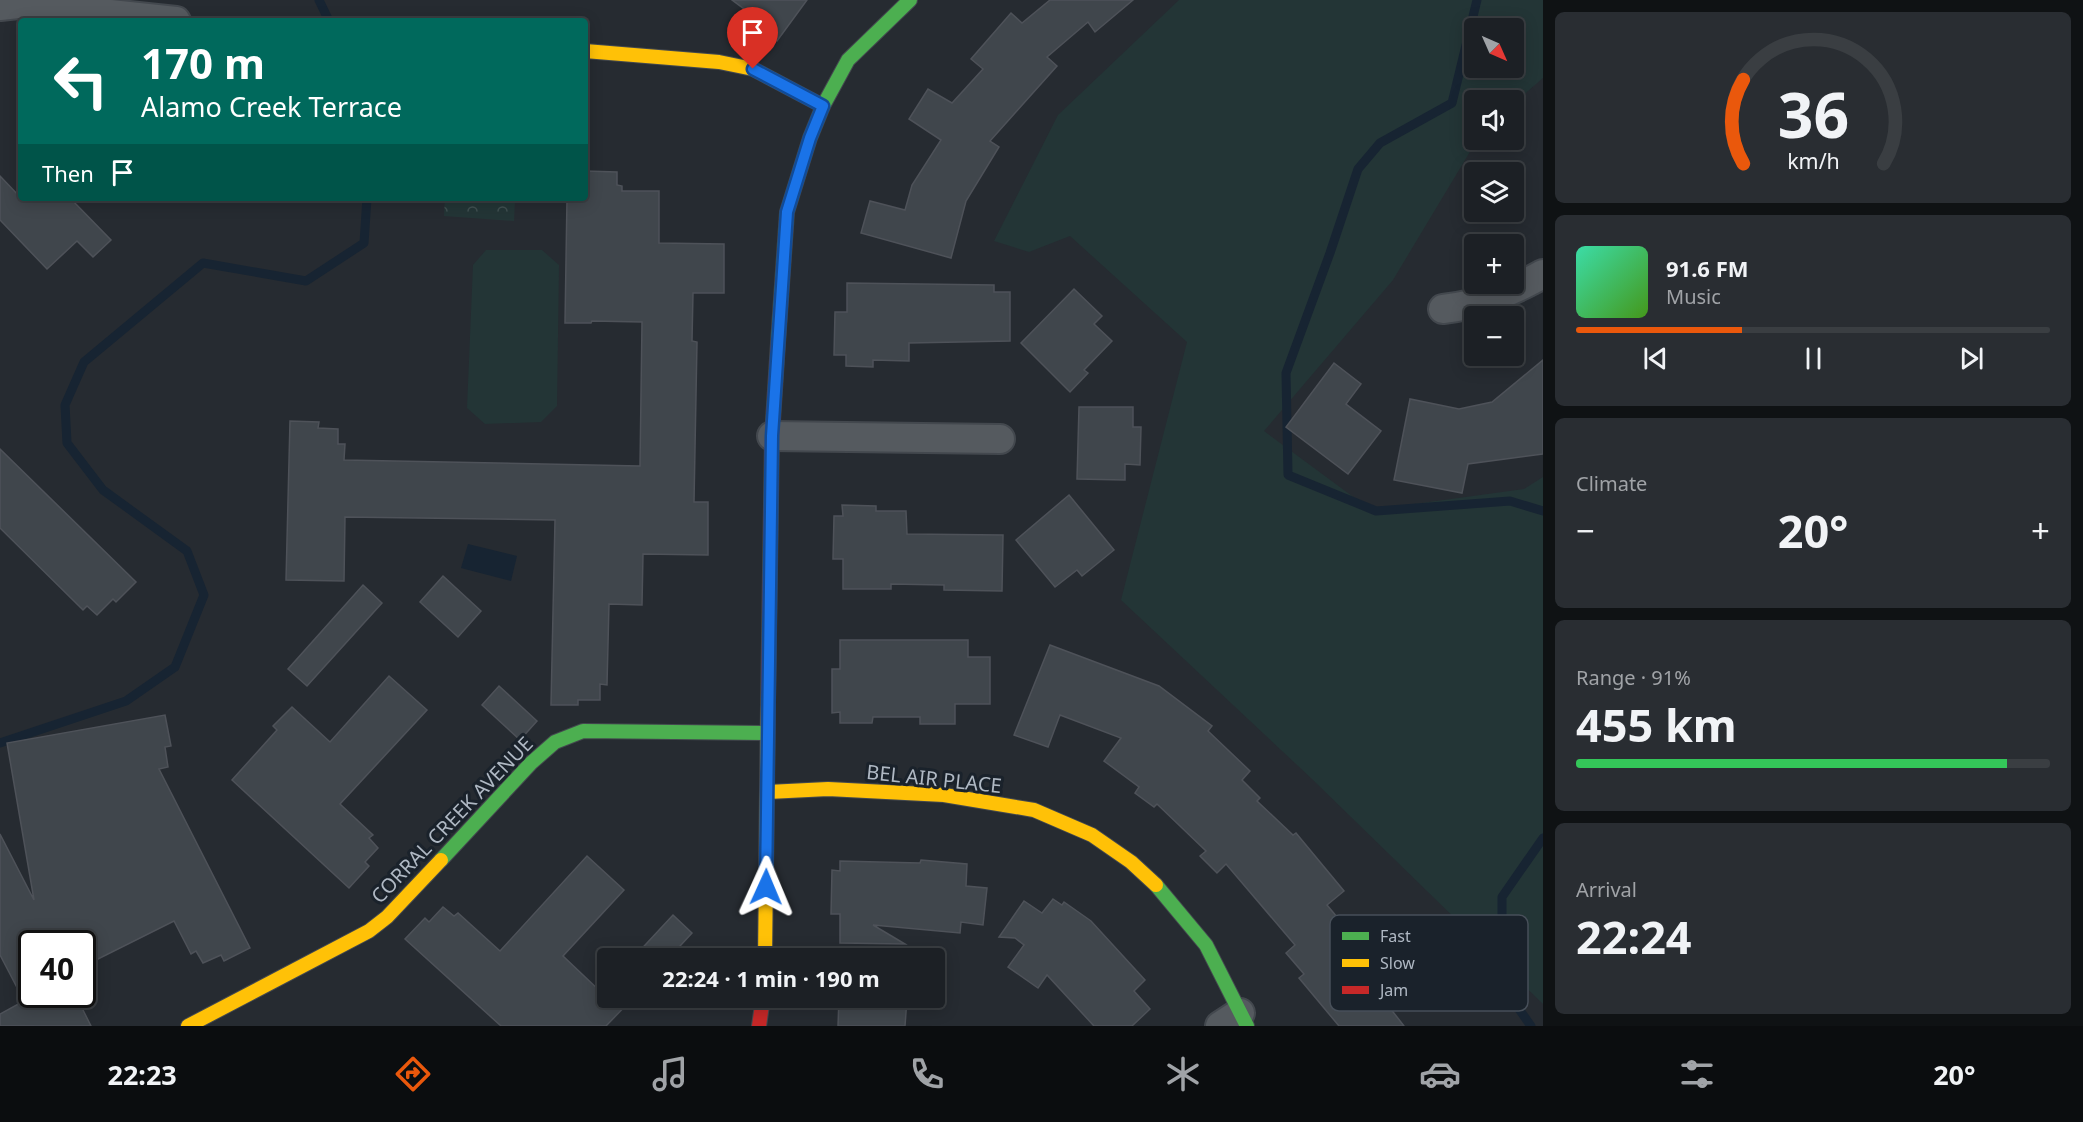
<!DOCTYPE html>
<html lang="en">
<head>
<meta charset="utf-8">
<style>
	body { margin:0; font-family:"Noto Sans",sans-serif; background:#292d32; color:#f1f3f6; height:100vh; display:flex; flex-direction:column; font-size:22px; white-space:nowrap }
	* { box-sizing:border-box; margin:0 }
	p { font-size:20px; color:#a0a3a7 }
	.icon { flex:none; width:33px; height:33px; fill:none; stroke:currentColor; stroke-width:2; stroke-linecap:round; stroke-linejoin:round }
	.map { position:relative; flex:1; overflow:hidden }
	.drawer { display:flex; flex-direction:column; gap:12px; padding:12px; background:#0f1214; width:540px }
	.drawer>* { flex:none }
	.guide { position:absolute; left:18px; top:18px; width:570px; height:183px; border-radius:6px; box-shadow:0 3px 15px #0003,0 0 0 2px #3a3e42; background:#00695c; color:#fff; overflow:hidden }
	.needle { width:39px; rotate:135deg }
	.buttons { position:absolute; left:1464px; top:18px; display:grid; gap:12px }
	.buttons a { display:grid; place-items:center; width:60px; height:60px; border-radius:6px; background:#1c2025; box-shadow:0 3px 15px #0003,0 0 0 2px #3a3e42; font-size:30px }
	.speed { position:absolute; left:18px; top:930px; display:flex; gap:12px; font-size:30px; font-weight:700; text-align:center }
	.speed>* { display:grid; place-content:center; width:78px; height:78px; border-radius:50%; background:#1c2025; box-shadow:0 3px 15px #0003,0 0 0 2px #3a3e42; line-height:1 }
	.speed .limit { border:3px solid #111; border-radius:9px; background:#fff; color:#111 }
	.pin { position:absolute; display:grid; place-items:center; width:51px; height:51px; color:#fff; margin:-62px -26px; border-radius:50% 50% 50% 0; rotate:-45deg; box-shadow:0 0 6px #0007 }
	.pin .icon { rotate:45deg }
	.me { position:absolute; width:66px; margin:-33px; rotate:1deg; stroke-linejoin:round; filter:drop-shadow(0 0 4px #0008) }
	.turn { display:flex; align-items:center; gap:21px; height:126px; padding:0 24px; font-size:27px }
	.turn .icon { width:78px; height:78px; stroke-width:2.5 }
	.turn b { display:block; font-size:42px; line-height:51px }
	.then { display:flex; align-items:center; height:57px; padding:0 24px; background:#0003; gap:12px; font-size:22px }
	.big { font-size:45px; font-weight:700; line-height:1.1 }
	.drawer .widget { flex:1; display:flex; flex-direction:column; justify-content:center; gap:9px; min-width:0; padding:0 21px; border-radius:9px; background:#292d32 }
	.drawer .dial { align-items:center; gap:0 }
	.dial svg { height:156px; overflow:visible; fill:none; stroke:#3a3e42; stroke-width:7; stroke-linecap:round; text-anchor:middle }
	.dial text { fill:#f1f3f6; stroke:none }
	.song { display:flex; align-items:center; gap:18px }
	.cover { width:72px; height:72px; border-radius:9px; background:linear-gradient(135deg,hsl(160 70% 55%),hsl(100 70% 35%)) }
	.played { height:6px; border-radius:3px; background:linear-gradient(90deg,#ea580c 35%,#3a3e42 35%) }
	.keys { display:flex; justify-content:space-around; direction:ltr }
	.heat { display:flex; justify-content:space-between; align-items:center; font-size:33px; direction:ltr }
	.charge { height:9px; border-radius:4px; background:linear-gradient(90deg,#34c759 91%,#3a3e42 0) }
	.trip { position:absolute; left:597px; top:948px; width:348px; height:60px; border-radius:6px; background:#1c2025; box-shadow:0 3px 15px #0003,0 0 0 2px #3a3e42; font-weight:700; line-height:60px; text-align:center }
	.tabs { display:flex; height:96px; justify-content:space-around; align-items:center; background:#0b0d0f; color:#a0a3a7 }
	.tabs .icon { width:42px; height:42px }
	.tabs .on { color:#ea580c }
	.tabs b { font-size:27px; color:#f1f3f6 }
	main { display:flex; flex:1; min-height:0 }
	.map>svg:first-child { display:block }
	.grass { fill:#233536; fill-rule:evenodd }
	.park { fill:url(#park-crowns) }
	.water { fill:#172432 }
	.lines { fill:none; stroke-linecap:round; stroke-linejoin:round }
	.stream { stroke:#172432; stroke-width:9 }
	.building { fill:#40464c; stroke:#4e5259; stroke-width:1.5 }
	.street-casing { stroke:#43484e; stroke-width:32 }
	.fast-casing { stroke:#43484e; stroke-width:16 }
	.slow-casing { stroke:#43484e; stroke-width:16 }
	.jam-casing { stroke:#43484e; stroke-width:16 }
	.street { stroke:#555a5f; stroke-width:28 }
	.fast { stroke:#4caf50; stroke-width:14 }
	.slow { stroke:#ffc107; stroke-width:14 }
	.jam { stroke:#c62828; stroke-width:14 }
	.route-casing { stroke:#114b97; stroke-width:15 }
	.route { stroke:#1a73e8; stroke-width:10 }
	.labels { text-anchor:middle; stroke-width:6; stroke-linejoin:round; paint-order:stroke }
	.street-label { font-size:20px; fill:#afb8c3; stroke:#1a222b }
	.key { fill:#1a222b; stroke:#474f59; stroke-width:1.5 }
	.key-label { font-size:16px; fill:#afb8c3 }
</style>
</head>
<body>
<main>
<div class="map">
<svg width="1543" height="1026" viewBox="0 0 1543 1026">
	<defs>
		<pattern id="park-crowns" width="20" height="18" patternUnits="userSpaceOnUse" patternTransform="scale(1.5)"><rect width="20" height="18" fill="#233536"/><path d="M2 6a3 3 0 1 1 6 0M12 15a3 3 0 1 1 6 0" fill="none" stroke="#405051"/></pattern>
	</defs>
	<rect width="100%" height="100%" fill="#262b31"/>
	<!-- grass -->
	<g class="grass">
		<path d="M1179,0H1543V78L1514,103V100H1474V140H1477L1393,280L1264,431L1371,510L1524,489L1543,477V1004L1312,779L1121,600L1187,342L1070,236L1029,252L994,241L1058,115ZM1514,28V68H1474V28Z"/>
		<polygon points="486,250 542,250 559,265 557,406 541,422 485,424 467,408 473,265"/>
	</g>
	<!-- park -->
	<polygon class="park" points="445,198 515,198 514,221 444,216"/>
	<!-- water -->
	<polygon class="water" points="468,544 517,556 511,581 461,568"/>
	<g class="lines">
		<!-- stream -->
		<g class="stream">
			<polyline points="319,0 329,21"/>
			<polyline points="1477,0 1452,103 1380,143 1358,169 1330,253 1286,373 1288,475 1376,511 1510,501 1543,511"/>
			<polyline points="0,743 126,701 175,667 204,595 187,551 103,490 67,443 65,405 84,362 203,263 306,281 364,243 367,198"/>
			<polyline points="1531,1026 1502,985 1502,897 1543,838"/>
		</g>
	</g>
	<!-- building -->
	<g class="building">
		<polygon points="732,0 807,0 777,41 752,23 756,18"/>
		<polygon points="1050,0 1133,0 1095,32 1088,22 1047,57 1057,66 990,141 999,147 966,201 951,258 861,233 870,201 905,210 912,185 941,140 909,119 928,89 952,103 983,69 971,59 1011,13 1022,23"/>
		<polygon points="585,171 617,172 617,185 622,186 622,191 659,191 659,243 724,244 724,293 693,293 692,341 697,342 694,502 708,502 708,555 643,554 642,605 609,604 607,685 600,684 600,700 578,700 578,705 551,705 555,520 345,517 344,581 286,580 290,421 319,422 318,428 338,429 338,444 345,444 344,460 640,466 642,322 592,321 591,323 565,323 567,198 585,198"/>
		<polygon points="0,176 21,198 70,198 111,240 93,257 77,241 47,269 0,220"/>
		<polygon points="847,283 994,285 994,292 1010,292 1010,341 909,343 909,361 873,360 873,367 846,366 846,355 834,355 835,312 847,312"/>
		<polygon points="1074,289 1102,316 1094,324 1112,341 1084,370 1088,373 1070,392 1021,343"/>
		<polygon points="1543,360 1543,454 1468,464 1462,493 1394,480 1410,399 1459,409 1492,402"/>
		<polygon points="1334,363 1361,384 1346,404 1381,431 1348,474 1286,427"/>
		<polygon points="1079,407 1133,407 1133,427 1141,427 1140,465 1125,464 1125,480 1077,479"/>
		<polygon points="0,449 136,582 116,602 113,599 97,615 87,606 83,610 0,528"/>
		<polygon points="1069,495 1114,550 1082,576 1077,570 1055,587 1016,540"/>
		<polygon points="842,505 876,506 876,511 906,511 907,534 1003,535 1002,591 944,590 944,585 891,584 891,589 843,589 843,559 833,559 834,516 843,516"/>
		<polygon points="443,576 481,611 458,637 420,602"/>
		<polygon points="363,585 382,603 307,686 288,669"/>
		<polygon points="840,640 968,640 968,657 990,657 990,704 955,704 955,724 920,724 920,717 873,717 872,723 840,723 840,712 832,713 832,669 840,669"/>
		<polygon points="1050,645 1159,686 1212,726 1208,731 1250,771 1242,780 1260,798 1257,801 1293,835 1296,833 1344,891 1327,905 1374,961 1367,966 1375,976 1369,981 1404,1026 1339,1026 1299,978 1304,974 1286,953 1295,945 1226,864 1217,873 1200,856 1206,851 1157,804 1154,807 1135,793 1139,787 1104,761 1121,738 1060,715 1048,747 1014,735"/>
		<polygon points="389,676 427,710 340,804 373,835 369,838 378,848 365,862 369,866 349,888 232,780 277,730 273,726 292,707 330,742"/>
		<polygon points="499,686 537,721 520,740 482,705"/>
		<polygon points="165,715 171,746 165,747 168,767 159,769 250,948 224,961 221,955 203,963 196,951 191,954 174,921 82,967 82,944 32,944 32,994 75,994 91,1026 0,1026 0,1014 24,1001 0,955 0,834 34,900 7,743"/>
		<polygon points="587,856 624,890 563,956 602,993 608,987 608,998 633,998 606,1026 501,1026 405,939 425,918 429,922 443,907 454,916 458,913 500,951"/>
		<polygon points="921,860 967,864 966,886 987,888 983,925 961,922 960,933 873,925 905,944 840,943 840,914 831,914 832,870 840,871 840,861 920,863"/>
		<polygon points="1053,899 1062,905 1064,902 1091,921 1145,980 1134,991 1150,1009 1132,1026 1094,1026 1047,975 1038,988 1008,967 1024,945 1015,938 999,937 1024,901 1042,913"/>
		<polygon points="673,915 692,933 669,958 633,958"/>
		<polygon points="839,998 907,999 905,1026 838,1026"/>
	</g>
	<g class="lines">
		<!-- street casing -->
		<g class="street-casing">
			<g id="street">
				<polyline points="0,6 18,4 176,21"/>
				<path d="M1443,309C1480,305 1511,292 1543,274"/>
				<polyline points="772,436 1000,439"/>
				<polyline points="1220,1026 1240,1013"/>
			</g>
		</g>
		<!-- fast casing -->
		<g class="fast-casing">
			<g id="fast">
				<polyline points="778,343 787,212 810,138 823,106 848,60 910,0"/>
				<polyline points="441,860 531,763 555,742 583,731 767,733"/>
				<polyline points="1156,885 1206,945 1247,1026"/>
			</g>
		</g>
		<!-- slow casing -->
		<g class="slow-casing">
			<g id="slow">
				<polyline points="585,51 719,62 753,69 823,106"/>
				<polyline points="768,792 828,789 944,795 1034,810 1092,835 1131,862 1156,885"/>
				<polyline points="765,958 768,704"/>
				<polyline points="188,1026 369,931 387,917 441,860"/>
			</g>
		</g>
		<!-- jam casing -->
		<g class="jam-casing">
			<g id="jam">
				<polyline points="768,704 772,436 778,343"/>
				<polyline points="759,1026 763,998"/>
			</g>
		</g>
		<!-- street -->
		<use href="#street" class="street"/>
		<!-- fast -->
		<use href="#fast" class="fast"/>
		<!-- slow -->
		<use href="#slow" class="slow"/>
		<!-- jam -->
		<use href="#jam" class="jam"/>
	</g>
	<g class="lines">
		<!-- route casing -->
		<g class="route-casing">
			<polyline id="route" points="753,69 823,106 810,138 787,212 772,436 766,887"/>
		</g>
		<!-- route -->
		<use href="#route" class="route"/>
	</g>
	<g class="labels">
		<!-- street labels -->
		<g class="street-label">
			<text transform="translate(934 779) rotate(6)" y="7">BEL AIR PLACE</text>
			<text transform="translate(452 820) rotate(-46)" y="7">CORRAL CREEK AVENUE</text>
		</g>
	</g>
	<!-- legend -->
	<rect x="1330" y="915" width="198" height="96" rx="9" class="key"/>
	<rect x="1342" y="932" width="27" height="8" fill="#4caf50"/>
	<rect x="1342" y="959" width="27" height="8" fill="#ffc107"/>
	<rect x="1342" y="986" width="27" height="8" fill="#c62828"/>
	<g class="key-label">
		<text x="1380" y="942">Fast</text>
		<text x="1380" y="969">Slow</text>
		<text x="1380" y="996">Jam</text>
	</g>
</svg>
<div class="buttons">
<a><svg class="needle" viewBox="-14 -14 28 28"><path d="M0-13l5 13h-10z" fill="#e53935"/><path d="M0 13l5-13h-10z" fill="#a0a3a7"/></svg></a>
<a><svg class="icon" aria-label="sound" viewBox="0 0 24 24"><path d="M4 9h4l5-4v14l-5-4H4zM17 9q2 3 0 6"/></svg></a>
<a><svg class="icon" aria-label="layers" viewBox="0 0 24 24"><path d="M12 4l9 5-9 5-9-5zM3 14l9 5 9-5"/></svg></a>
<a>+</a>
<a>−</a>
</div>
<div class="speed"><div class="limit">40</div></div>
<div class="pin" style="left:753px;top:69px;background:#d93025"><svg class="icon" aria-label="arrive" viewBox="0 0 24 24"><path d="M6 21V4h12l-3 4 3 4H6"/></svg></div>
<svg class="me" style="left:766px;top:887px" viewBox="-20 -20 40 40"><path d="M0-17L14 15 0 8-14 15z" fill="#1a73e8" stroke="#fff" stroke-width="4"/></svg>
<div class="trip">22:24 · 1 min · 190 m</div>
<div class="guide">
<div class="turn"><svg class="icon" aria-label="left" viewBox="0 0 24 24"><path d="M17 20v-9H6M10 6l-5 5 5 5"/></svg><div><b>170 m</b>Alamo Creek Terrace</div></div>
<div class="then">Then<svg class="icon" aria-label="arrive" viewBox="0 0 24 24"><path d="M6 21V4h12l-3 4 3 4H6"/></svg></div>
</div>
</div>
<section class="drawer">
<div class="widget dial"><svg viewBox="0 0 100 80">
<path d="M14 69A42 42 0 1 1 86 69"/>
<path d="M14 69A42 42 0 0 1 14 26" stroke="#ea580c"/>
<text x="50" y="56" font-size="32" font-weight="700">36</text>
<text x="50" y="72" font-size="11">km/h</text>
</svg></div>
<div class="widget">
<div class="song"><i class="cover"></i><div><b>91.6 FM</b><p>Music</p></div></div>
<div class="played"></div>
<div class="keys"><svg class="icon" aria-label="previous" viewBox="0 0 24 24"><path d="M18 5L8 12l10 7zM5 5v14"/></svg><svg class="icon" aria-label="pause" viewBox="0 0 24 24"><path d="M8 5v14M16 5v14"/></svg><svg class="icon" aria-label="next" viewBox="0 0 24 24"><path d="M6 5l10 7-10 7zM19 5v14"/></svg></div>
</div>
<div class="widget"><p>Climate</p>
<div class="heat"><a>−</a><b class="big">20°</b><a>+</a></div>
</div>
<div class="widget"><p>Range · 91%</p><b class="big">455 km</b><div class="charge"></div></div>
<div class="widget"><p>Arrival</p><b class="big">22:24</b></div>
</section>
</main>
<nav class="tabs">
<b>22:23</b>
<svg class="icon on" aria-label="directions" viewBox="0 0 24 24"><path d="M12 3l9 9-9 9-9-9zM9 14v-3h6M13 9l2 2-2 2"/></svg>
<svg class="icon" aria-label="music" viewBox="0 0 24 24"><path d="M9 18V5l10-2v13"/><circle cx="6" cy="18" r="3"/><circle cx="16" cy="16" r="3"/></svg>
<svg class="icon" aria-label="phone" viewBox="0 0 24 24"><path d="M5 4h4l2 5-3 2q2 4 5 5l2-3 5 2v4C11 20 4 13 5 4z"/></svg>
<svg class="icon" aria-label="climate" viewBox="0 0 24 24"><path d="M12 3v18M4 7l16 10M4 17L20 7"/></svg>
<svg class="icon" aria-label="car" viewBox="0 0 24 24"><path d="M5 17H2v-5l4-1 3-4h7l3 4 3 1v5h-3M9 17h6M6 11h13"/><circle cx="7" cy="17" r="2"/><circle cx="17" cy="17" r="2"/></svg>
<svg class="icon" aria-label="filters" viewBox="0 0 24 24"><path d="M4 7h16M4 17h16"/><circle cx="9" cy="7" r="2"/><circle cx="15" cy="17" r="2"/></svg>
<b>20°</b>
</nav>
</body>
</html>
